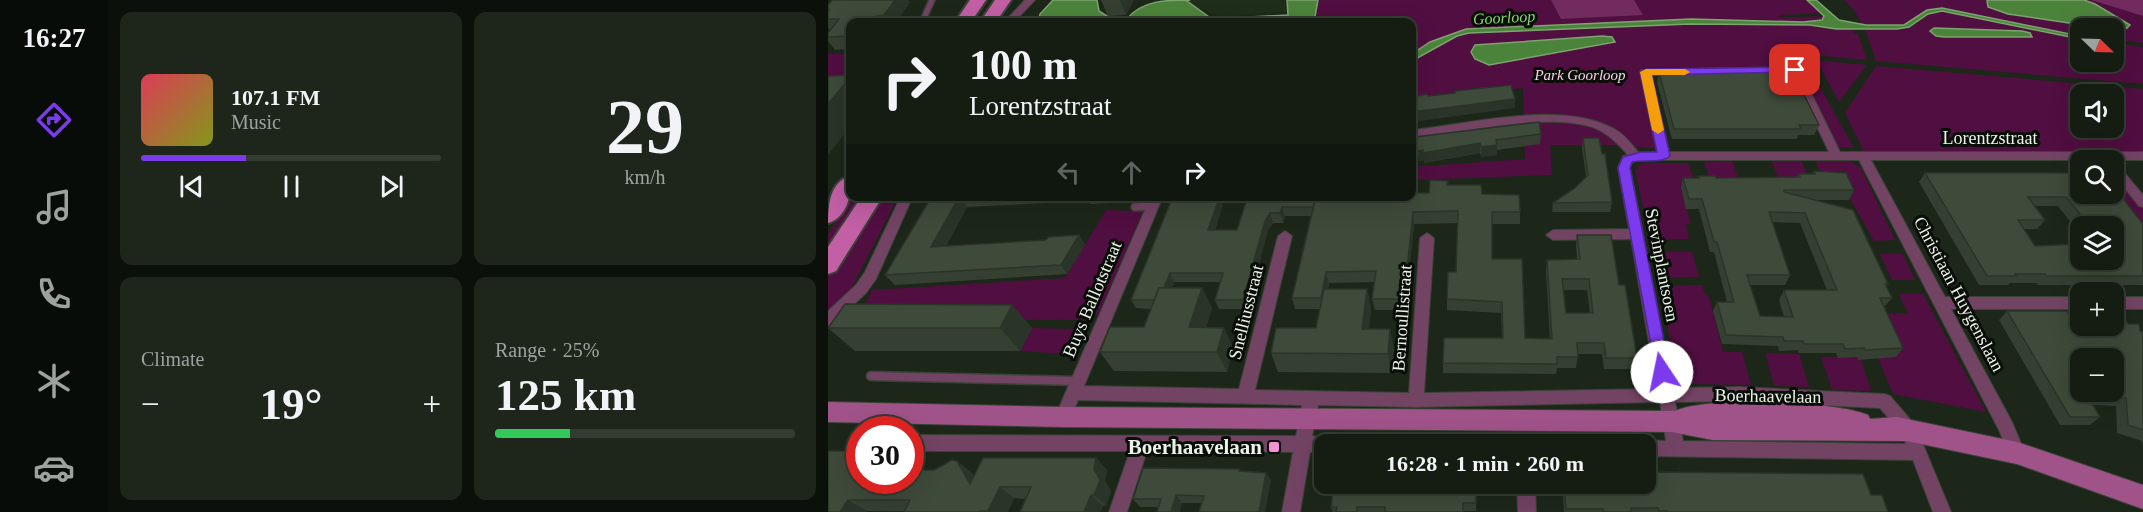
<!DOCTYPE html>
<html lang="en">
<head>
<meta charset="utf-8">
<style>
	body { margin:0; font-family:"Times New Roman",serif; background:#1e261c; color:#f1f3f6; height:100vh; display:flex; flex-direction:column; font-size:22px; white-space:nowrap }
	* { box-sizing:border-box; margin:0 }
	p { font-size:20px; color:#9da2a0 }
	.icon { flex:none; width:33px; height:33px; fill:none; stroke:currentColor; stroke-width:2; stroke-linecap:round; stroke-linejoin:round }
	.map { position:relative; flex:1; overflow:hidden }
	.sheet { display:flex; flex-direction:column; gap:12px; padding:12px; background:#0c100a; width:720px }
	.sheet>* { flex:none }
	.top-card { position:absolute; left:18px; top:18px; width:570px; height:183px; border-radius:12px; box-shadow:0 6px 24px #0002,0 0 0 2px #343b33; background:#151d13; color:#f1f3f6; overflow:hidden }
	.needle { width:39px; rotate:113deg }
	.fabs { position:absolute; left:1242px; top:18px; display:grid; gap:12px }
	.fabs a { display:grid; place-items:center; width:54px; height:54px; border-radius:12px; background:#151d13; box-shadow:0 6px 24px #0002,0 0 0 2px #343b33; font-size:30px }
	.speed { position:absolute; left:18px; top:416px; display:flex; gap:12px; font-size:30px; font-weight:700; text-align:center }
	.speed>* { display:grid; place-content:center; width:78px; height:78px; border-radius:50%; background:#151d13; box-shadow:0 6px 24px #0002,0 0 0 2px #343b33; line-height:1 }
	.speed .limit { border:9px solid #d22; background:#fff; color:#111 }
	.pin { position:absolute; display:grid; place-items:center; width:51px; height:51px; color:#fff; margin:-26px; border-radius:12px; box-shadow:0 3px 9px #0006 }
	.me { position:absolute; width:66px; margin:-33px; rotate:349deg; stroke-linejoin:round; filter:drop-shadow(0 0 4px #0008) }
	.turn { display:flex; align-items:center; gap:21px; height:126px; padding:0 24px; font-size:27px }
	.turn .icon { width:78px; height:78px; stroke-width:2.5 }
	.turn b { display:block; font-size:42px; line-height:51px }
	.lanes { display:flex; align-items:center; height:57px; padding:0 24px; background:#0003; justify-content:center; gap:30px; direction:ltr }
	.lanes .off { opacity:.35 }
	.big { font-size:45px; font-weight:700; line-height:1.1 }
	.sheet .widget { flex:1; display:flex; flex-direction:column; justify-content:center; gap:9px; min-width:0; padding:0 21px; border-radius:12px; background:#1e261c }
	.sheet .dial { align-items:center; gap:0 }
	.dial b { font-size:78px; line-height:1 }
	.song { display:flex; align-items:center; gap:18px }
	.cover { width:72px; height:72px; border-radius:9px; background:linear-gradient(135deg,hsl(350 70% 55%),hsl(70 70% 35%)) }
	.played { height:6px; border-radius:3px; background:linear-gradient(90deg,#7c3aed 35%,#343b33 35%) }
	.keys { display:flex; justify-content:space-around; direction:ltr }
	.heat { display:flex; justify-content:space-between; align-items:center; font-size:33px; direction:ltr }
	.charge { height:9px; border-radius:4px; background:linear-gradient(90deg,#34c759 25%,#343b33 0) }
	.sheet .tiles { flex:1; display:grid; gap:12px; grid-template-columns:repeat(2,1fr) }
	.trip { position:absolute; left:486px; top:434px; width:342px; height:60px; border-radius:12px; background:#151d13; box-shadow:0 6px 24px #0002,0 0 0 2px #343b33; font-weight:700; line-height:60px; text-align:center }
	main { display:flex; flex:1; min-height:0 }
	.tab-bar { display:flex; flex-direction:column; width:108px; justify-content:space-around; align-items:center; background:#080c08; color:#9da2a0 }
	.tab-bar .icon { width:42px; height:42px }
	.tab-bar .selected { color:#7c3aed }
	.tab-bar b { font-size:27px; color:#f1f3f6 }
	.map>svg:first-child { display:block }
	.built { fill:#1e2e1a }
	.green { fill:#510e41; fill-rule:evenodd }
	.forest { fill:#722b5f }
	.water { fill:#4c833b; stroke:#7ca46f; stroke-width:1.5 }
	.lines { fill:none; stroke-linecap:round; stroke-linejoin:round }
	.service-far2-casing { stroke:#394336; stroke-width:8 }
	.service-far1-casing { stroke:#394336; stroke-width:10 }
	.service-casing { stroke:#394336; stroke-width:11 }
	.minor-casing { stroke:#394336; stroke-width:2 }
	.secondary-casing { stroke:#394336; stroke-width:2 }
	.primary-casing { stroke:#394336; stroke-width:4 }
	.service-far2 { stroke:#734364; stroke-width:5 }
	.service-far1 { stroke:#734364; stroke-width:7 }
	.service { stroke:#734364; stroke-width:8 }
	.minor { fill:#734364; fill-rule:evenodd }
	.secondary { fill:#a05389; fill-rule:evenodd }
	.primary { fill:#c25fa5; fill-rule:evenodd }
	.wall { fill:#354032; fill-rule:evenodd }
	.shaded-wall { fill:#2b3429 }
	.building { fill:#3e4a3a; stroke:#2b3429; stroke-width:1.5; fill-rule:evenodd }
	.route { fill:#7c3aed; stroke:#51269a; stroke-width:1.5 }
	.slow { fill:#f59e0b }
	.poi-dot { fill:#f391d5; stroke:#090e08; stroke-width:2 }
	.labels { text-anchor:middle; stroke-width:6; stroke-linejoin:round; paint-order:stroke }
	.far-park-label { font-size:15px; font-style:italic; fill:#f9cfea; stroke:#090e08 }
	.far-water-label { font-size:16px; font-style:italic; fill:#8bd574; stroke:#090e08 }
	.street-label { font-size:18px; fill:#ebf2e8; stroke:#090e08 }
	.near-poi-label { font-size:21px; font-weight:bold; fill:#ebf2e8; stroke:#090e08; text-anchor:end }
</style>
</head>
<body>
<main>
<nav class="tab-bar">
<b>16:27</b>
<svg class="icon selected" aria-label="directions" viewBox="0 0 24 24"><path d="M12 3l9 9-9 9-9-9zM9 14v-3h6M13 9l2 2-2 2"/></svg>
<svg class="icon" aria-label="music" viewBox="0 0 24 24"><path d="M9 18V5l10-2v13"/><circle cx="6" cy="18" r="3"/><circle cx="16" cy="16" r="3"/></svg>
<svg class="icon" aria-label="phone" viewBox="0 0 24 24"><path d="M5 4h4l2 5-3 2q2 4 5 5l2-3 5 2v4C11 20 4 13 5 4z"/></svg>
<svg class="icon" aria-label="climate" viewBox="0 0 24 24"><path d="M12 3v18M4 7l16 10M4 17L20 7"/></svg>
<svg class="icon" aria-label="car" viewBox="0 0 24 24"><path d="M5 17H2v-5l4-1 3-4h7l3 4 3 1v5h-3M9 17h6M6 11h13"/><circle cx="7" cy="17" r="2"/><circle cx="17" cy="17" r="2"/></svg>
</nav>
<section class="sheet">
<div class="tiles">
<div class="widget">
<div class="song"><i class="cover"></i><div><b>107.1 FM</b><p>Music</p></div></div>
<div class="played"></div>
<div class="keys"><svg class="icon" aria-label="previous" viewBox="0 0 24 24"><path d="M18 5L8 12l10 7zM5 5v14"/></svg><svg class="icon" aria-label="pause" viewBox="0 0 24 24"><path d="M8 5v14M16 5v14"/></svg><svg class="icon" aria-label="next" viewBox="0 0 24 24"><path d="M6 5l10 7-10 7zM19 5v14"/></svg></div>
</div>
<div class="widget dial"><b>29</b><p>km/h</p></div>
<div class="widget"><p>Climate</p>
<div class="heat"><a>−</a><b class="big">19°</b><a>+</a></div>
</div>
<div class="widget"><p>Range · 25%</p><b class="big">125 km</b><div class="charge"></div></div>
</div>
</section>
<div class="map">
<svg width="1315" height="512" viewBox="0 0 1315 512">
	<rect width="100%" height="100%" fill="#1c2719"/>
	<!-- built -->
	<polygon class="built" points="351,0 472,0 466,11 393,17"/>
	<!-- green -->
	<g class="green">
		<polygon points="490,0 723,0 730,13 812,11 806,0 979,0 994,13 951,15 952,18 996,16 996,18 990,22 954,22 955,25 988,26 1007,30 1024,28 1026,33 1030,34 1039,60 971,54 976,58 1026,148 1010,147 973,71 963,67 817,67 812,71 829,149 789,145 722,145 724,175 584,180 584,167 697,159 695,88 584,101 584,22 416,22 486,21"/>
		<polygon points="1016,0 1159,0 1160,7 1180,14 1279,28 1252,28 1252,36 1114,8 1095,13 1076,25 1034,24 1026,10"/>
		<polygon points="1256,0 1263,0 1315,16 1315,43 1286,40 1286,29 1288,30 1267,4"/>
		<polygon points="1114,11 1252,39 1252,62 1286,62 1286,43 1315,47 1315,84 1048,61 1037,29 1087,25 1100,14"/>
		<polygon points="22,53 22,97 0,98 0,54"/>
		<polygon points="988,60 1039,65 1011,102"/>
		<path d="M1048,66L1315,89V151L1036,152L1017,113ZM1252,94H1286V128H1252Z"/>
		<polygon points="943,160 973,160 981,179 951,179"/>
		<polygon points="987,160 1020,160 1033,168 1067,240 1046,241 1013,183 996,180"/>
		<polygon points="904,161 911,179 882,179 876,162"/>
		<polygon points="818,163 860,163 866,179 853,189 863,224 858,224 861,239 822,239 807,170 811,165"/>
		<polygon points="1286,172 1315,208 1315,226 1286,190"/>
		<polygon points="25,197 37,197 0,254 0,234"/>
		<polygon points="51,197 70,197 23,289 0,311 0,275"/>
		<polygon points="278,210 315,211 270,315 257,315 253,320 26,319 37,305 44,290 237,278"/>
		<polygon points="825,252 864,252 871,277 830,278"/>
		<polygon points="1052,254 1075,254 1087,280 1064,280"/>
		<polygon points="874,285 877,295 881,296 895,352 914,352 923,385 862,384 849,377 832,286"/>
		<polygon points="1071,294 1095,294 1158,412 1065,394 1050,358 1050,314 1080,313"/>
		<polygon points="204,328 250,329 238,354 192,351"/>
		<polygon points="937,353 971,354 981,387 946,386"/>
		<polygon points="1029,356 1033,360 1043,391 1004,390 993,357"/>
	</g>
	<!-- forest -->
	<g class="forest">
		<polygon points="723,0 806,0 815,15 733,19"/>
		<polygon points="1263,0 1315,0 1315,16"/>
	</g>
	<!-- water -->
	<g class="water">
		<path d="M225,0H269L271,11L282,18L299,19C314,0 338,0 362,0L359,1L384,19L460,15L459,0H490L486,22H216L211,19L212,14Z"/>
		<polygon points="979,0 988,0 1011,20 1038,25 1076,25 1099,10 1114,8 1252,36 1252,39 1114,11 1100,14 1081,27 1069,29 1008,29 982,25 862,24 641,33 629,36 584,61 584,54 602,42 638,29 863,19 975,22 994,20 996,16"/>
		<polygon points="1159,0 1256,0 1267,4 1302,25 1299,28 1288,30 1180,14 1160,7"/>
		<polygon points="1106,28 1194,31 1202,33 1204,37 1116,37 1108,36 1102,31"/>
		<polygon points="774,36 784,37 787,42 661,65 647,59 643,52 647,45"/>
	</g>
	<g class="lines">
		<!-- service-far2 casing -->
		<g class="service-far2-casing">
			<polyline id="service-far2" points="96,18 104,0"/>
		</g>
		<!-- service-far1 casing -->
		<g class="service-far1-casing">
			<polyline id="service-far1" points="307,207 325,206"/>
		</g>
		<!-- service casing -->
		<g class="service-casing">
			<polyline id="service" points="43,376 250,381"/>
		</g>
		<!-- minor casing -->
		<g class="minor-casing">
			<g id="minor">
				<polygon points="197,0 207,0 186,22 176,22"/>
				<path d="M967,67L972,70L1012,152H1315V160H1043L1117,297H1252V309H1123L1184,422L1197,453L1195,459L1189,461L1183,459L1171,430L1031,160H813L804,162L802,168L845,388L911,387L1056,394L1062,396L1087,425L1123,512H1105L1085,460L818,456V444L812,443L818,440L838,441L832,402L588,407L490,405L484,436L502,439L504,444H496V452H482L472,512H454L465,452L319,451L299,512H281L302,451H82V435L468,436L474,405L250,400L241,422L235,424L229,422L227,417L323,196H335L256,386L411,389L450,236L457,231L464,236L427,390L581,393L592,238L599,233L606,238L596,393L829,389L803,239L725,240L718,235L725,230L801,229L790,168L795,156L800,155C789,143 779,132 764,127C714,112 636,133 584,138V130C642,124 735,99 788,130C797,135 804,145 811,153L829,152L812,72L813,70ZM963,73L1001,152H841L823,75ZM911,401L1052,408L1075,435L1078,444L855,441L847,402Z"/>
				<polygon points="1286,164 1290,165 1315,195 1315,207 1311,206 1286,175"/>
				<polygon points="73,196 85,196 48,279 38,293 5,324 0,326 0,311 28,285 37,272"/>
				<rect x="1286" y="297" width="29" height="12"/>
				<polygon points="45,406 51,408 67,429 49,429 37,413 39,408"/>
				<polygon points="689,483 707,483 708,512 690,512"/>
			</g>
		</g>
		<!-- secondary casing -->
		<g class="secondary-casing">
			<path id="secondary" d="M0,402L235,407L847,411C881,396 1005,401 1040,415L1042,419L1069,417L1189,442L1315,485V509L1189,464L1079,441L885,440L844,432L235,427L0,422Z"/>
		</g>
		<!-- primary casing -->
		<g class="primary-casing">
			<g id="primary">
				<polygon points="142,0 158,0 143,22 127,22"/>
				<polygon points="167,0 183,0 168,22 152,22"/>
				<path d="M22,176C24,193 20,217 0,223C0,205 2,182 22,176Z"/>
				<polygon points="34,196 55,196 8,271 0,274 0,247"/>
			</g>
		</g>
		<!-- service-far2 -->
		<use href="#service-far2" class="service-far2"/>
		<!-- service-far1 -->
		<use href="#service-far1" class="service-far1"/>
		<!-- service -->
		<use href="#service" class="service"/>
		<!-- minor -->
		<use href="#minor" class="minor"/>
		<!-- secondary -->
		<use href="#secondary" class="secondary"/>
		<!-- primary -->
		<use href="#primary" class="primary"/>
	</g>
	<!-- wall -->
	<g class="wall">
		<polygon points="273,0 306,0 298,15 280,16"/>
		<polygon points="82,2 68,22 22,22 22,49 7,50 0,41 0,33 2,30 0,27 0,5"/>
		<polygon points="831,72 991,125 986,135 970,135 969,139 844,139 829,82"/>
		<polygon points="713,134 712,144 669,150 669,155 653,157 652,153 596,163 596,160 591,161 587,137"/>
		<polygon points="755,138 774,154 784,202 782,212 724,212 725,203 747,188 758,177 754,148"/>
		<path d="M986,171L1026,190L1021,200H986L1060,284L1058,286L1064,298L1056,307L1075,348L1068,357L1030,360L1029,357L1010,358L1008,353H971L970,350L951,351L950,346L894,344L885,311L889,302H899L886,252H882L871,209H858L853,188L855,178H870V176L888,178L969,177L971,174H985ZM944,222L972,223L999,290H956L951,300L956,317L932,316L922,285H957L962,275Z"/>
		<path d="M1097,173H1252L1315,224V285H1210L1209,283H1182L1180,285H1151L1091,182ZM1207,206H1230L1249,230H1252V226H1286V260H1252L1207,246L1196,229H1209L1217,220Z"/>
		<path d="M620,181V185L654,194L692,212V224H664V259L697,338L722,339L718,271L719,260L749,259L748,246L749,235L791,285L809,358L806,369H776L774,354H750L748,368H729L728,374L615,373V363L674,338L673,313L619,310V299L628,272L630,223L586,224L577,310H547L544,299L547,282L501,283L500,289H539L543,309L541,329L566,348L563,373L450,372L443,353L488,328L492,309H467L464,298L483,216H457L455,223H445L440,230L419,309H391L387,300L392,282H346L344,288H374L384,308L378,328H396L405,348L399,372L286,371L272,352L316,327L323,309L308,308L303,300L395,205L387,230H409L420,196L562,199L601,193ZM736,290H759L762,313H738Z"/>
		<polygon points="104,196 287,196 283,203 262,204 260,201 139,207 118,246 218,240 251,235 257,245 239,274 67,285 57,275"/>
		<polygon points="184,305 204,328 192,351 27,351 0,328"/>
		<polygon points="1179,311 1242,317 1300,324 1315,332 1315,448 1314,441 1289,433 1288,406 1266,405 1272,417 1262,425 1232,425 1171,320"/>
		<polygon points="268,458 279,470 277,481 283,491 278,506 198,499 186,498 180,512 39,511 0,512 32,480 106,470 129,461 144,473 146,476"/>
		<polygon points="411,469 413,471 438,473 443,481 374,503 354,503 330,507 312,507 305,499"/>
		<polygon points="649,483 648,511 635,511 635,512 505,512 503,507"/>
		<polygon points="734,483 818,483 1043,495 1060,512 736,512"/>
	</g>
	<!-- shaded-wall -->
	<g class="shaded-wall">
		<polygon points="67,0 80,0 82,2 68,22 61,22 56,15"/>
		<polygon points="292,0 306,0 298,15"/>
		<polygon points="45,17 49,22 40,22"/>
		<polygon points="22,78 22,127 0,155 0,104"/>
		<polygon points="687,99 687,108 584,122 584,112"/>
		<polygon points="652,143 652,153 596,163 595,153"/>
		<polygon points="669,145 669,155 653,157 653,147"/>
		<polygon points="595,150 596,160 591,161 590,151"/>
		<polygon points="280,196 287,196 283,203"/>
		<polygon points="392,196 395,205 384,239 380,230"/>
		<polygon points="131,197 139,207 112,257 103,247"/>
		<polygon points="454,207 457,216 455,223 452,213"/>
		<polygon points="585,212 586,224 577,310 576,299"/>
		<polygon points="442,213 445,223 440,230 419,309 415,300 437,221"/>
		<polygon points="251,235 257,245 239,274 233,265"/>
		<polygon points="498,272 501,283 496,309 493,298"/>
		<polygon points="342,273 346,282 336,309 332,300"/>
		<polygon points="374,288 384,308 372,347 361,327"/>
		<polygon points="539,289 543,309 539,348 534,329"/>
		<polygon points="184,305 204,328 192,351 172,328"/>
		<polygon points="396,328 405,348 399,372 389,352"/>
		<polygon points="562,329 566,348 563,373 560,354"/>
		<polygon points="268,458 279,470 277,481 283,491 278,506 266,495 266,469"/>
		<polygon points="129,461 144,473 157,496 142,484"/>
		<polygon points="438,473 443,481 437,512 431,512"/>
		<polygon points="172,487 186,498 180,512 161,512 160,511"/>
		<polygon points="263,495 275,506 273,512 256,512"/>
		<polygon points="348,495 354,503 352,512 343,512"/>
		<polygon points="20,500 39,511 38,512 12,512"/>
	</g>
	<!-- building -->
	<g class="building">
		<polygon points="4,0 67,0 56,15 45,17 40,22 22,22 22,36 0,37 0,33 11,19 0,19 0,12 1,10 0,10 0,5"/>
		<polygon points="831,72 945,72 948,75 966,75 991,125 971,125 973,129 846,129"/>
		<polygon points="22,75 22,78 0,104 0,76"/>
		<polygon points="683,85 687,99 584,112 584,97 599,94 600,96 627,93 627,91"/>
		<polygon points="711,122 713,134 668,140 669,145 653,147 652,143 595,153 595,150 590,151 587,137"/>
		<polygon points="755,138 771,138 774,154 777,154 784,202 725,203 747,188 760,175"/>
		<path d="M986,171L1018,173L1026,190H956V192L1025,210L1060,284H1057L1064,298H1052L1075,348L1037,350L1036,348L1017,349L1015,344H976L975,341H956L955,337L898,335L889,302H906L889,242H886L874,199H861L855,178H871L870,176H887L888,178L972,177L971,174H987ZM941,212L977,213L1009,290H956L965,317L932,316L919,275H962Z"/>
		<path d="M1097,173H1252V194H1286V187L1315,224V276H1219L1217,274H1187L1188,276H1159ZM1200,197H1238L1258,221H1273L1278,226H1286V237L1293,248H1286V260H1252V244L1207,246L1190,220H1217Z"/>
		<path d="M602,180L620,181L619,185H653L654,194L691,195L692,212H664V259H694L697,338L724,339L719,260L752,259L749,235H783L791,285H797L809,358H778L776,343H749L750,357H729V364L615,363L616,338H675L674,302L619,299L620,272H628L630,211L585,212L576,299H544L548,271L498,272L493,298H464L488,196L562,199L563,196H584V193H601ZM734,279H761L765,313H738Z"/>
		<polygon points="104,196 148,196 131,197 103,247 218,240 220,237 251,235 233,265 57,275"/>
		<polygon points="345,196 392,196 380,230 409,230 420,196 488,196 485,207 454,207 452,213 442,213 437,221 415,300 387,300 395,273 342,273 336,288 331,288 326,300 303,300"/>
		<polygon points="331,288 374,288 361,327 396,328 389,352 272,352 282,327 316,327"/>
		<polygon points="496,289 539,289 534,329 562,329 560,354 443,353 448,328 488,328"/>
		<polygon points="17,304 184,305 172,328 0,328"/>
		<path d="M1179,311H1239L1242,317H1252V326H1286V317H1295L1300,324H1311L1312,331L1315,332V430L1300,425L1298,398L1260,397L1272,417H1242ZM1252,358H1286V392H1252Z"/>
		<polygon points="0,451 32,451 32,480 82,480 82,470 106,470 124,460 129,461 142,484 155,458 268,458 266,469 272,480 266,495 263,495 256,512 192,512 203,487 172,487 160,511 152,511 151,512 76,512 82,500 20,500 12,512 0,512"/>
		<polygon points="315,468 411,469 411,471 438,473 431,512 371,512 376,496 348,495 343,512 329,512 333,499 305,499"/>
		<polygon points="818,472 1035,474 1043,495 1054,495 1060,512 839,512 839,511 831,511 830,508 803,508 803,512 776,512 775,509 738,509 736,483 818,483"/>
		<polygon points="506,483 648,483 648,503 635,503 635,512 557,512 557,507 529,507 529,512 508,512 509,507 503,507"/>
	</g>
	<!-- route -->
	<path class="route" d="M967,67L972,70L970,72L824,75L842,156C833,164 816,159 804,162L802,168L842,372L840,377L834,379L829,377L790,168L795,157L813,152H829L812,72L818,69Z"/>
	<!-- slow -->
	<polygon class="slow" points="818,69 857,69 862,72 857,75 824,75 836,130 830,134 824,130 812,72"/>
	<!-- markers -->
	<rect class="poi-dot" x="440" y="441" width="12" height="12" rx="3"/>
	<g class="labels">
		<!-- far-park labels -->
		<g class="far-park-label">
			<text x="752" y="80">Park Goorloop</text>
		</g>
		<!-- far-water labels -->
		<g class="far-water-label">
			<text transform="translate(676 17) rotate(-3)" y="6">Goorloop</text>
		</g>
		<!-- street labels -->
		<g class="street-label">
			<text x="1162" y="144">Lorentzstraat</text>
			<text transform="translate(834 265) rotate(79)" y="6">Stevinplantsoen</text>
			<text transform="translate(1131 294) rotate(62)" y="6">Christiaan Huygenslaan</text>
			<text transform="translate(264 299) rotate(-67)" y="6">Buys Ballotstraat</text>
			<text transform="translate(418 312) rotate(-76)" y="6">Snelliusstraat</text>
			<text transform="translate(574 318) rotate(-86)" y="6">Bernoullistraat</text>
			<text transform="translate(940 396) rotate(1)" y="6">Boerhaavelaan</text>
		</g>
		<!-- near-poi labels -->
		<g class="near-poi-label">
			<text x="434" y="454">Boerhaavelaan</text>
		</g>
	</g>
</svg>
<div class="fabs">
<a><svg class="needle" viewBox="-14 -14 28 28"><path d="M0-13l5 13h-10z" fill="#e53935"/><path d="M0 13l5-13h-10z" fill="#9da2a0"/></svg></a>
<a><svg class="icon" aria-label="sound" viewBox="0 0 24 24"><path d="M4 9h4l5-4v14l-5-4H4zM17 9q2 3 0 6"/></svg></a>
<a><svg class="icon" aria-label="search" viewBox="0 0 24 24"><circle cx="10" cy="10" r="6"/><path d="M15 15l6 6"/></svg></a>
<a><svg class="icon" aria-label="layers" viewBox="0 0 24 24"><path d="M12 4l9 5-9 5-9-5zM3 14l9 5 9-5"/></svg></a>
<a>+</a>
<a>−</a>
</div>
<div class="speed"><div class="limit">30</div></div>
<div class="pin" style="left:967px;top:70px;background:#d93025"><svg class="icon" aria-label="arrive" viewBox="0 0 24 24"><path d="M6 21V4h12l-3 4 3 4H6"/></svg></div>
<svg class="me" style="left:834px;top:372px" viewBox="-20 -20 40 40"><circle r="19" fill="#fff"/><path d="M0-13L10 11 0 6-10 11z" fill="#7c3aed"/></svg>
<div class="trip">16:28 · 1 min · 260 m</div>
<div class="top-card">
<div class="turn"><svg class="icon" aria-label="right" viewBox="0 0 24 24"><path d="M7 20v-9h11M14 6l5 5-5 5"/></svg><div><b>100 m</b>Lorentzstraat</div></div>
<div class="lanes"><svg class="icon off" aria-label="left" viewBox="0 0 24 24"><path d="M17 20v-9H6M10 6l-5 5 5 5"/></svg><svg class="icon off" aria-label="ahead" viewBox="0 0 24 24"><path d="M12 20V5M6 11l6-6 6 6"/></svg><svg class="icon" aria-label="right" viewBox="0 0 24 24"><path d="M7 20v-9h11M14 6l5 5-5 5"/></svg></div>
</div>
</div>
</main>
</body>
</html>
